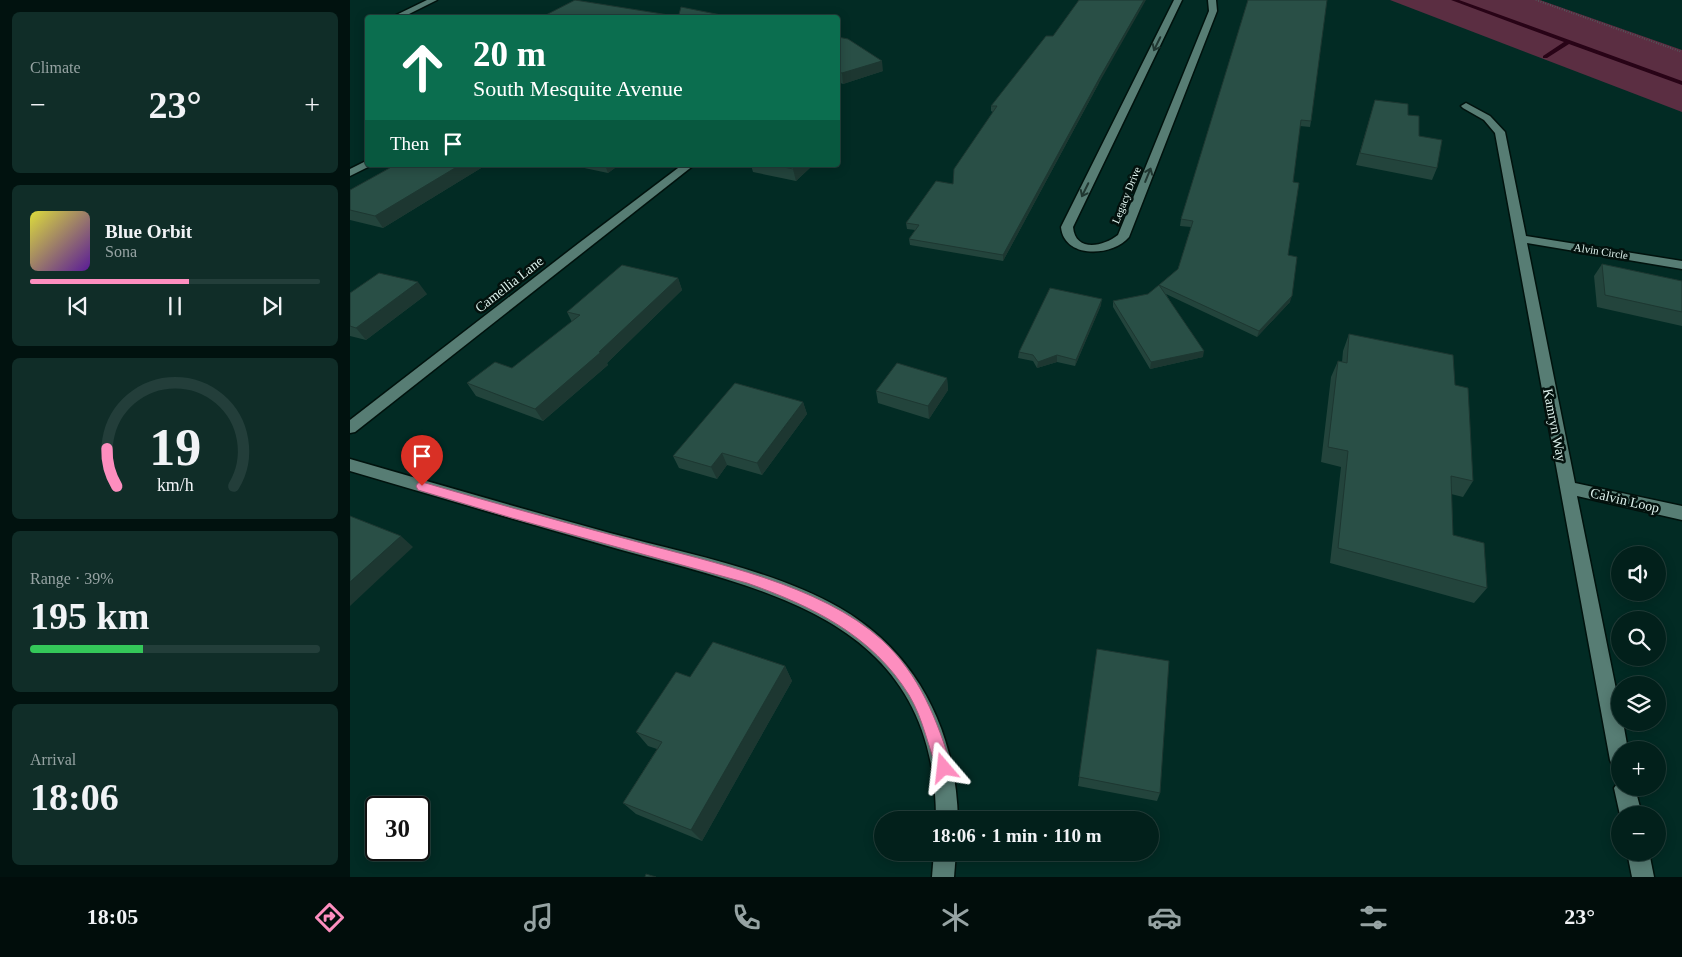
<!DOCTYPE html>
<html lang="en">
<head>
<meta charset="utf-8">
<style>
	body { margin:0; font-family:"Times New Roman",serif; background:#102d28; color:#f1f3f6; height:100vh; display:flex; flex-direction:column; font-size:19px; white-space:nowrap }
	* { box-sizing:border-box; margin:0 }
	p { font-size:16px; color:#96a3a3 }
	.icon { flex:none; width:28px; height:28px; fill:none; stroke:currentColor; stroke-width:2; stroke-linecap:round; stroke-linejoin:round }
	.map { position:relative; flex:1; overflow:hidden }
	.panel { display:flex; flex-direction:column; gap:12px; padding:12px; background:#01120f; width:350px }
	.panel>* { flex:none }
	.banner { position:absolute; left:15px; top:15px; width:475px; height:152px; border-radius:5px; box-shadow:0 2px 12px #0003,0 0 0 1px #233e3a; background:#0b6e4f; color:#fff; overflow:hidden }
	.fabs { position:absolute; left:1261px; top:546px; display:grid; gap:10px }
	.fabs a { display:grid; place-items:center; width:55px; height:55px; border-radius:50%; background:#02201b; box-shadow:0 2px 12px #0003,0 0 0 1px #233e3a; font-size:25px }
	.speed { position:absolute; left:15px; top:796px; display:flex; gap:10px; font-size:25px; font-weight:700; text-align:center }
	.speed>* { display:grid; place-content:center; width:65px; height:65px; border-radius:50%; background:#02201b; box-shadow:0 2px 12px #0003,0 0 0 1px #233e3a; line-height:1 }
	.speed .limit { border:2px solid #111; border-radius:8px; background:#fff; color:#111 }
	.pin { position:absolute; display:grid; place-items:center; width:42px; height:42px; color:#fff; margin:-51px -21px; border-radius:50% 50% 50% 0; rotate:-45deg; box-shadow:0 0 5px #0007 }
	.pin .icon { rotate:45deg }
	.me { position:absolute; width:55px; margin:-28px; rotate:343deg; stroke-linejoin:round; filter:drop-shadow(0 0 4px #0008) }
	.turn { display:flex; align-items:center; gap:18px; height:105px; padding:0 25px; font-size:22px }
	.turn .icon { width:65px; height:65px; stroke-width:2.5 }
	.turn b { display:block; font-size:35px; line-height:42px }
	.then { display:flex; align-items:center; height:48px; padding:0 25px; background:#0003; gap:10px; font-size:19px }
	.big { font-size:38px; font-weight:600; line-height:1.1 }
	.panel .tile { flex:1; display:flex; flex-direction:column; justify-content:center; gap:8px; min-width:0; padding:0 18px; border-radius:8px; background:#102d28 }
	.panel .dial { align-items:center; gap:0 }
	.dial svg { height:130px; overflow:visible; fill:none; stroke:#233e3a; stroke-width:7; stroke-linecap:round; text-anchor:middle }
	.dial text { fill:#f1f3f6; stroke:none }
	.song { display:flex; align-items:center; gap:15px }
	.cover { width:60px; height:60px; border-radius:8px; background:linear-gradient(135deg,hsl(60 70% 55%),hsl(270 70% 35%)) }
	.played { height:5px; border-radius:2px; background:linear-gradient(90deg,#fd8ebf 55%,#233e3a 55%) }
	.keys { display:flex; justify-content:space-around; direction:ltr }
	.heat { display:flex; justify-content:space-between; align-items:center; font-size:28px; direction:ltr }
	.charge { height:8px; border-radius:4px; background:linear-gradient(90deg,#34c759 39%,#233e3a 0) }
	.trip { position:absolute; left:524px; top:811px; width:285px; height:50px; border-radius:25px; background:#02201b; box-shadow:0 2px 12px #0003,0 0 0 1px #233e3a; font-weight:600; line-height:50px; text-align:center }
	.dock { display:flex; height:80px; justify-content:space-around; align-items:center; background:#010d0b; color:#96a3a3 }
	.dock .icon { width:35px; height:35px }
	.dock .selected { color:#fd8ebf }
	.dock b { font-size:22px; color:#f1f3f6 }
	main { display:flex; flex:1; min-height:0 }
	.map>svg:first-child { display:block }
	.green { fill:#5b2e42 }
	.lines { fill:none; stroke-linecap:round; stroke-linejoin:round }
	.stream { fill:#280316; fill-rule:evenodd }
	.minor-casing { stroke:#00120d; stroke-width:3 }
	.path { stroke:#4f716b; stroke-width:2; stroke-dasharray:0.5 2; stroke-linecap:butt }
	.minor { fill:#577d74; fill-rule:evenodd }
	.wall { fill:#23443c }
	.shaded-wall { fill:#1d3731 }
	.building { fill:#294f46; stroke:#1d3731 }
	.oneway { stroke:#203731 }
	.route { fill:#fd8ebf; stroke:#a45c7c }
	.labels { text-anchor:middle; stroke-width:5; stroke-linejoin:round; paint-order:stroke }
	.far-street-label { font-size:11px; fill:#def2ed; stroke:#03110d }
	.street-label { font-size:14px; fill:#def2ed; stroke:#03110d }
</style>
</head>
<body>
<main>
<section class="panel">
<div class="tile"><p>Climate</p>
<div class="heat"><a>−</a><b class="big">23°</b><a>+</a></div>
</div>
<div class="tile">
<div class="song"><i class="cover"></i><div><b>Blue Orbit</b><p>Sona</p></div></div>
<div class="played"></div>
<div class="keys"><svg class="icon" aria-label="previous" viewBox="0 0 24 24"><path d="M18 5L8 12l10 7zM5 5v14"/></svg><svg class="icon" aria-label="pause" viewBox="0 0 24 24"><path d="M8 5v14M16 5v14"/></svg><svg class="icon" aria-label="next" viewBox="0 0 24 24"><path d="M6 5l10 7-10 7zM19 5v14"/></svg></div>
</div>
<div class="tile dial"><svg viewBox="0 0 100 80">
<path d="M14 69A42 42 0 1 1 86 69"/>
<path d="M14 69A42 42 0 0 1 8 46" stroke="#fd8ebf"/>
<text x="50" y="56" font-size="32" font-weight="700">19</text>
<text x="50" y="72" font-size="11">km/h</text>
</svg></div>
<div class="tile"><p>Range · 39%</p><b class="big">195 km</b><div class="charge"></div></div>
<div class="tile"><p>Arrival</p><b class="big">18:06</b></div>
</section>
<div class="map">
<svg width="1332" height="877" viewBox="0 0 1332 877">
	<rect width="100%" height="100%" fill="#022b24"/>
	<!-- green -->
	<polygon class="green" points="1040,0 1190,0 1332,50 1332,112"/>
	<g class="lines">
		<!-- stream -->
		<polygon class="stream" points="1101,0 1109,0 1332,81 1332,85 1219,44 1197,58 1193,58 1193,56 1214,42"/>
		<!-- minor casing -->
		<g class="minor-casing">
			<g id="minor">
				<polygon points="77,0 87,0 51,18 40,18"/>
				<path d="M824,0H832L723,227C725,252 753,247 768,235L859,11L858,0H866L867,11L779,237C762,257 714,259 711,227Z"/>
				<polygon points="1116,103 1140,116 1155,132 1176,236 1332,261 1332,269 1177,243 1225,483 1332,506 1332,520 1227,496 1270,709 1270,722 1273,722 1278,750 1270,750 1270,770 1263,767 1260,760 1145,133 1134,120 1113,108 1111,106"/>
				<polygon points="18,160 18,165 22,165 0,176 0,169"/>
				<polygon points="332,165 344,165 5,432 0,433 0,420 229,243"/>
				<path d="M0,459C86,484 173,509 260,533C334,553 424,570 490,608C568,653 606,732 608,820H586C586,614 412,590 254,545C169,521 85,496 0,471Z"/>
				<polygon points="1270,780 1270,788 1285,788 1292,815 1270,815 1264,788"/>
				<polygon points="584,852 606,852 604,877 582,877"/>
				<polygon points="1277,852 1299,852 1304,877 1282,877"/>
			</g>
		</g>
		<!-- path -->
		<polyline class="path" points="1186,0 1332,52"/>
		<!-- minor -->
		<use href="#minor" class="minor"/>
	</g>
	<!-- wall -->
	<g class="wall">
		<polygon points="898,0 961,121 960,127 950,126 943,182 938,255 940,302 907,337 816,294 853,357 800,369 763,307 763,301 798,294 828,269 841,227 830,226 831,219"/>
		<polygon points="488,37 533,71 493,84 488,82"/>
		<polygon points="749,83 653,261 560,245 559,239 565,230 557,229 556,223 603,184 643,112 641,111 641,106"/>
		<polygon points="1025,100 1058,115 1087,168 1082,180 1006,165"/>
		<polygon points="45,165 136,165 33,228 0,220 0,190"/>
		<polygon points="220,165 269,165 258,173"/>
		<polygon points="401,165 463,165 446,181 403,172"/>
		<polygon points="1252,264 1332,281 1332,326 1247,307 1244,276"/>
		<polygon points="328,278 332,290 257,363 258,365 193,421 126,396 117,383 162,368 222,322 217,312"/>
		<polygon points="0,293 77,294 16,340 0,336"/>
		<polygon points="751,305 725,366 707,362 687,368 683,361 668,358 669,352"/>
		<polygon points="999,334 1105,385 1123,481 1113,497 1101,494 1103,535 1137,588 1124,603 980,563 991,467 971,462 981,377 988,361 992,362 993,351"/>
		<polygon points="597,378 598,390 579,419 528,403 526,391"/>
		<polygon points="453,402 457,414 412,475 377,465 367,479 329,468 323,456"/>
		<polygon points="747,649 810,793 807,801 728,786"/>
		<polygon points="435,666 442,681 352,841 286,814 273,803 307,749 298,746 286,732 340,677"/>
	</g>
	<!-- shaded-wall -->
	<g class="shaded-wall">
		<polygon points="794,0 796,0 749,83 653,261 653,255 750,77"/>
		<polygon points="532,61 533,71 493,84 492,73"/>
		<polygon points="110,165 136,165 33,228 25,216"/>
		<polygon points="255,165 269,165 258,173"/>
		<polygon points="447,165 463,165 446,181 443,169"/>
		<polygon points="328,278 332,290 257,363 258,365 193,421 185,409 249,352"/>
		<polygon points="68,282 77,294 16,340 6,328"/>
		<polygon points="942,296 940,302 907,337 909,331"/>
		<polygon points="752,299 751,305 725,366 726,360"/>
		<polygon points="854,351 853,357 800,369 801,362"/>
		<polygon points="707,355 707,362 687,368 688,362"/>
		<polygon points="597,378 598,390 579,419 578,406"/>
		<polygon points="453,402 457,414 412,475 407,463"/>
		<polygon points="372,453 377,465 367,479 361,467"/>
		<polygon points="51,536 63,547 0,606 0,582"/>
		<polygon points="435,666 442,681 352,841 341,830"/>
	</g>
	<!-- building -->
	<g class="building">
		<polygon points="225,0 319,15 315,18 190,18"/>
		<polygon points="729,0 794,0 750,77 653,255 559,239 569,225 556,223 586,181 603,184 604,169 647,106 641,106 696,36 703,36"/>
		<polygon points="898,0 977,0 961,121 951,120 943,182 949,183 938,255 947,257 942,296 909,331 809,285 828,269 843,221 831,219"/>
		<polygon points="331,7 386,18 328,18"/>
		<polygon points="488,37 498,39 532,61 492,73 488,72"/>
		<polygon points="1025,100 1058,104 1058,115 1069,116 1069,136 1092,140 1087,168 1010,153"/>
		<polygon points="45,165 110,165 25,216 0,210 0,190"/>
		<polygon points="424,165 447,165 443,169"/>
		<polygon points="1252,264 1332,281 1332,312 1255,295"/>
		<polygon points="272,265 328,278 249,352 251,352 185,409 117,383 145,362 162,368 230,315 217,312"/>
		<polygon points="29,273 68,282 6,328 0,326 0,293"/>
		<polygon points="809,285 854,351 801,362 763,301 798,294"/>
		<polygon points="700,288 752,299 726,360 707,355 688,362 683,355 669,352"/>
		<polygon points="999,334 1103,355 1105,385 1118,388 1123,481 1101,476 1103,535 1134,543 1137,588 988,548 998,451 978,447 988,361 997,363"/>
		<polygon points="547,363 597,378 578,406 526,391"/>
		<polygon points="385,383 453,402 407,463 372,453 361,467 323,456"/>
		<polygon points="0,516 51,536 0,582"/>
		<polygon points="363,642 435,666 341,830 273,803 312,742 286,732 326,672 340,677"/>
		<polygon points="747,649 819,661 810,793 729,777"/>
		<polygon points="296,874 306,877 295,877"/>
	</g>
	<!-- one-way arrows -->
	<defs><path id="oneway-shaft" d="M-6 0H5M1.5-3L5.5 0L1.5 3" fill="none" stroke-width="1.6" stroke-linecap="round" stroke-linejoin="round" transform="scale(1.25)"/></defs>
	<g class="oneway">
		<use href="#oneway-shaft" transform="translate(807 44) rotate(116)"/>
		<use href="#oneway-shaft" transform="translate(798 175) rotate(-68)"/>
		<use href="#oneway-shaft" transform="translate(735 190) rotate(116)"/>
	</g>
	<!-- route -->
	<path class="route" d="M72,482C143,503 213,522 284,541C363,563 470,584 532,640C570,675 587,720 602,768L600,774L594,776L589,774C578,748 574,720 559,695C522,635 462,606 397,583L162,518L68,490L66,486L68,483Z"/>
	<g class="labels">
		<!-- far-street labels -->
		<g class="far-street-label">
			<text transform="translate(776 195) rotate(-68)" y="4">Legacy Drive</text>
			<text transform="translate(1251 251) rotate(9)" y="4">Alvin Circle</text>
		</g>
		<!-- street labels -->
		<g class="street-label">
			<text transform="translate(159 284) rotate(-38)" y="5">Camellia Lane</text>
			<text transform="translate(1205 425) rotate(79)" y="5">Kamryn Way</text>
			<text transform="translate(1275 500) rotate(13)" y="5">Calvin Loop</text>
		</g>
	</g>
</svg>
<div class="fabs">
<a><svg class="icon" aria-label="sound" viewBox="0 0 24 24"><path d="M4 9h4l5-4v14l-5-4H4zM17 9q2 3 0 6"/></svg></a>
<a><svg class="icon" aria-label="search" viewBox="0 0 24 24"><circle cx="10" cy="10" r="6"/><path d="M15 15l6 6"/></svg></a>
<a><svg class="icon" aria-label="layers" viewBox="0 0 24 24"><path d="M12 4l9 5-9 5-9-5zM3 14l9 5 9-5"/></svg></a>
<a>+</a>
<a>−</a>
</div>
<div class="speed"><div class="limit">30</div></div>
<div class="pin" style="left:72px;top:486px;background:#d93025"><svg class="icon" aria-label="arrive" viewBox="0 0 24 24"><path d="M6 21V4h12l-3 4 3 4H6"/></svg></div>
<svg class="me" style="left:594px;top:768px" viewBox="-20 -20 40 40"><path d="M0-17L14 15 0 8-14 15z" fill="#fd8ebf" stroke="#fff" stroke-width="4"/></svg>
<div class="trip">18:06 · 1 min · 110 m</div>
<div class="banner">
<div class="turn"><svg class="icon" aria-label="ahead" viewBox="0 0 24 24"><path d="M12 20V5M6 11l6-6 6 6"/></svg><div><b>20 m</b>South Mesquite Avenue</div></div>
<div class="then">Then<svg class="icon" aria-label="arrive" viewBox="0 0 24 24"><path d="M6 21V4h12l-3 4 3 4H6"/></svg></div>
</div>
</div>
</main>
<nav class="dock">
<b>18:05</b>
<svg class="icon selected" aria-label="directions" viewBox="0 0 24 24"><path d="M12 3l9 9-9 9-9-9zM9 14v-3h6M13 9l2 2-2 2"/></svg>
<svg class="icon" aria-label="music" viewBox="0 0 24 24"><path d="M9 18V5l10-2v13"/><circle cx="6" cy="18" r="3"/><circle cx="16" cy="16" r="3"/></svg>
<svg class="icon" aria-label="phone" viewBox="0 0 24 24"><path d="M5 4h4l2 5-3 2q2 4 5 5l2-3 5 2v4C11 20 4 13 5 4z"/></svg>
<svg class="icon" aria-label="climate" viewBox="0 0 24 24"><path d="M12 3v18M4 7l16 10M4 17L20 7"/></svg>
<svg class="icon" aria-label="car" viewBox="0 0 24 24"><path d="M5 17H2v-5l4-1 3-4h7l3 4 3 1v5h-3M9 17h6M6 11h13"/><circle cx="7" cy="17" r="2"/><circle cx="17" cy="17" r="2"/></svg>
<svg class="icon" aria-label="filters" viewBox="0 0 24 24"><path d="M4 7h16M4 17h16"/><circle cx="9" cy="7" r="2"/><circle cx="15" cy="17" r="2"/></svg>
<b>23°</b>
</nav>
</body>
</html>
